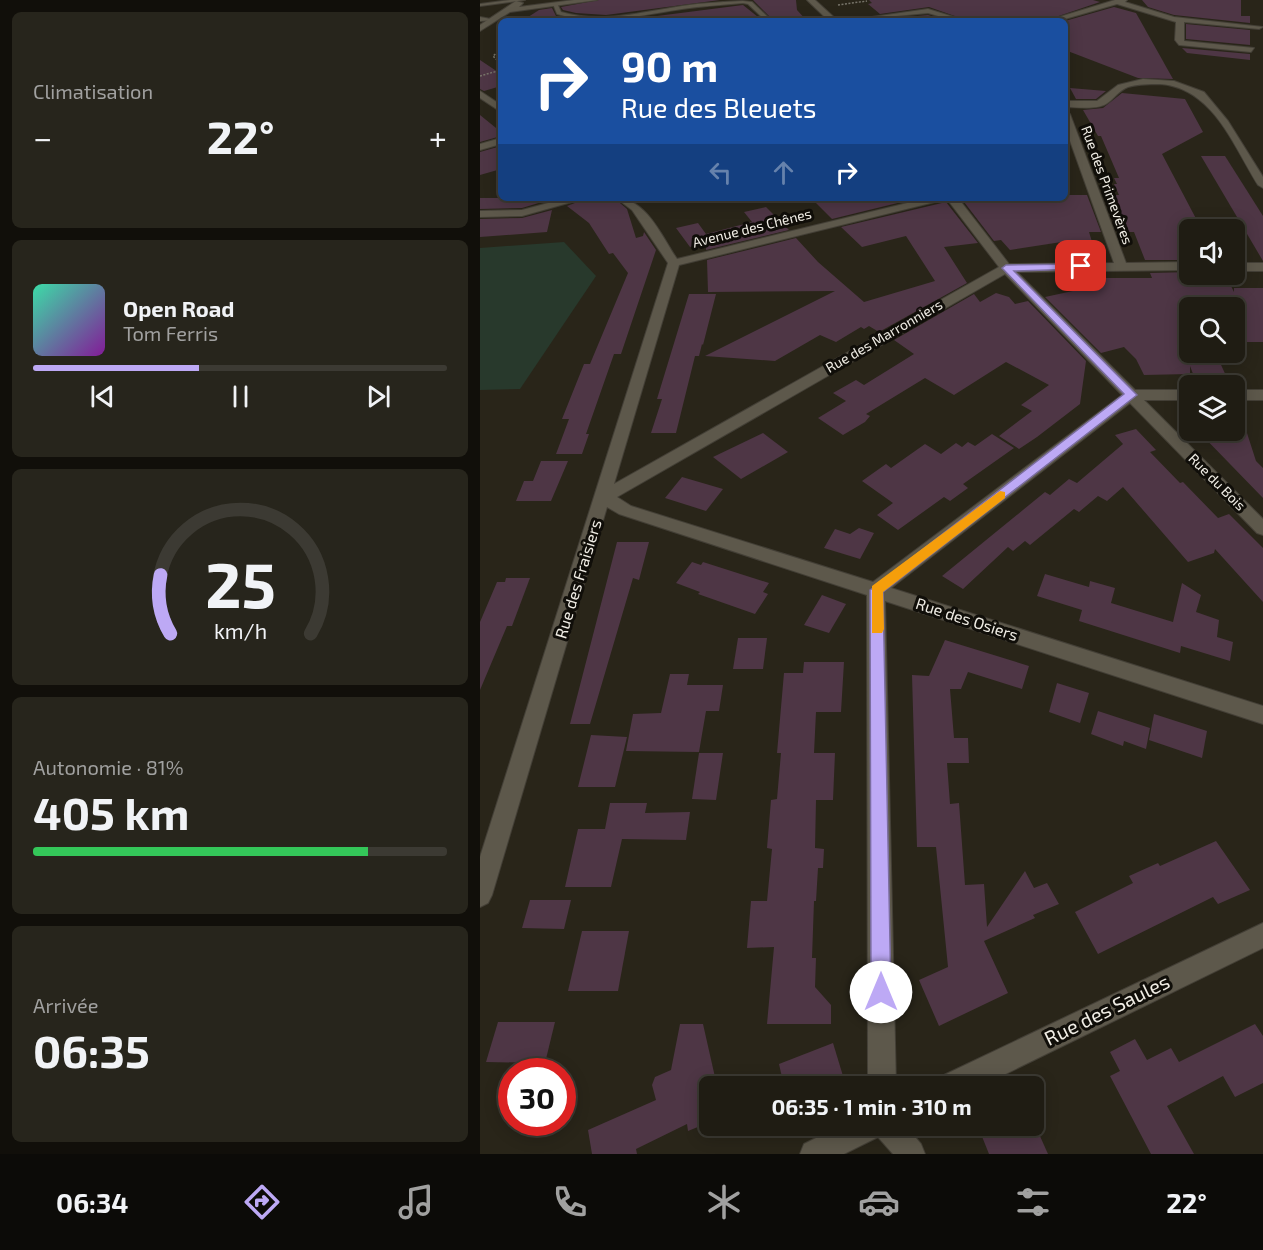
<!DOCTYPE html>
<html lang="fr">
<head>
<meta charset="utf-8">
<style>
	body { margin:0; font-family:"Exo 2",sans-serif; background:#27251c; color:#f1f3f6; height:100vh; display:flex; flex-direction:column; font-size:22px; white-space:nowrap }
	* { box-sizing:border-box; margin:0 }
	p { font-size:20px; color:#a1a1a0 }
	.icon { flex:none; width:33px; height:33px; fill:none; stroke:currentColor; stroke-width:2; stroke-linecap:round; stroke-linejoin:round }
	.map { position:relative; flex:1; overflow:hidden }
	.details { display:flex; flex-direction:column; gap:12px; padding:12px; background:#110f0a; width:480px }
	.details>* { flex:none }
	.banner { position:absolute; left:18px; top:18px; width:570px; height:183px; border-radius:9px; box-shadow:0 3px 15px #0003,0 0 0 2px #3c3a33; background:#1a4fa0; color:#fff; overflow:hidden }
	.tools { position:absolute; left:699px; top:219px; display:grid; gap:12px }
	.tools a { display:grid; place-items:center; width:66px; height:66px; border-radius:9px; background:#1f1c13; box-shadow:0 3px 15px #0003,0 0 0 2px #3c3a33; font-size:30px }
	.speed { position:absolute; left:18px; top:1058px; display:flex; gap:12px; font-size:30px; font-weight:700; text-align:center }
	.speed>* { display:grid; place-content:center; width:78px; height:78px; border-radius:50%; background:#1f1c13; box-shadow:0 3px 15px #0003,0 0 0 2px #3c3a33; line-height:1 }
	.speed .limit { border:9px solid #d22; background:#fff; color:#111 }
	.pin { position:absolute; display:grid; place-items:center; width:51px; height:51px; color:#fff; margin:-26px; border-radius:12px; box-shadow:0 3px 9px #0006 }
	.me { position:absolute; width:66px; margin:-33px; rotate:0deg; stroke-linejoin:round; filter:drop-shadow(0 0 4px #0008) }
	.turn { display:flex; align-items:center; gap:21px; height:126px; padding:0 24px; font-size:27px }
	.turn .icon { width:78px; height:78px; stroke-width:2.5 }
	.turn b { display:block; font-size:42px; line-height:51px }
	.lanes { display:flex; align-items:center; height:57px; padding:0 24px; background:#0003; justify-content:center; gap:30px; direction:ltr }
	.lanes .off { opacity:.35 }
	.big { font-size:45px; font-weight:700; line-height:1.1 }
	.details .tile { flex:1; display:flex; flex-direction:column; justify-content:center; gap:9px; min-width:0; padding:0 21px; border-radius:9px; background:#27251c }
	.details .dial { align-items:center; gap:0 }
	.dial svg { height:156px; overflow:visible; fill:none; stroke:#3c3a33; stroke-width:7; stroke-linecap:round; text-anchor:middle }
	.dial text { fill:#f1f3f6; stroke:none }
	.song { display:flex; align-items:center; gap:18px }
	.cover { width:72px; height:72px; border-radius:9px; background:linear-gradient(135deg,hsl(160 70% 55%),hsl(290 70% 35%)) }
	.played { height:6px; border-radius:3px; background:linear-gradient(90deg,#bda9f5 40%,#3c3a33 40%) }
	.keys { display:flex; justify-content:space-around; direction:ltr }
	.heat { display:flex; justify-content:space-between; align-items:center; font-size:33px; direction:ltr }
	.charge { height:9px; border-radius:4px; background:linear-gradient(90deg,#34c759 81%,#3c3a33 0) }
	.trip { position:absolute; left:219px; top:1076px; width:345px; height:60px; border-radius:9px; background:#1f1c13; box-shadow:0 3px 15px #0003,0 0 0 2px #3c3a33; font-weight:700; line-height:60px; text-align:center }
	.tab-bar { display:flex; height:96px; justify-content:space-around; align-items:center; background:#0c0b08; color:#a1a1a0 }
	.tab-bar .icon { width:42px; height:42px }
	.tab-bar .current { color:#bda9f5 }
	.tab-bar b { font-size:27px; color:#f1f3f6 }
	main { display:flex; flex:1; min-height:0 }
	.map>svg:first-child { display:block }
	.green { fill:#28392c }
	.building { fill:#4e3645 }
	.lines { fill:none; stroke-linecap:round; stroke-linejoin:round }
	.service-casing { stroke:#433f36; stroke-width:2 }
	.minor-casing { stroke:#433f36; stroke-width:2 }
	.path { stroke:#78756a; stroke-width:1.5; stroke-dasharray:2 1.5; stroke-linecap:butt }
	.service { fill:#5d584b; fill-rule:evenodd }
	.minor { fill:#5d584b; fill-rule:evenodd }
	.route { fill:#bda9f5; stroke:#7b6e9f; stroke-width:1.5 }
	.slow { fill:#f59e0b }
	.labels { text-anchor:middle; stroke-width:6; stroke-linejoin:round; paint-order:stroke }
	.far-street-label { font-size:14px; fill:#f0ede5; stroke:#100e09 }
	.street-label { font-size:16px; fill:#f0ede5; stroke:#100e09 }
	.near-street-label { font-size:20px; fill:#f0ede5; stroke:#100e09 }
</style>
</head>
<body>
<main>
<section class="details">
<div class="tile"><p>Climatisation</p>
<div class="heat"><a>−</a><b class="big">22°</b><a>+</a></div>
</div>
<div class="tile">
<div class="song"><i class="cover"></i><div><b>Open Road</b><p>Tom Ferris</p></div></div>
<div class="played"></div>
<div class="keys"><svg class="icon" aria-label="previous" viewBox="0 0 24 24"><path d="M18 5L8 12l10 7zM5 5v14"/></svg><svg class="icon" aria-label="pause" viewBox="0 0 24 24"><path d="M8 5v14M16 5v14"/></svg><svg class="icon" aria-label="next" viewBox="0 0 24 24"><path d="M6 5l10 7-10 7zM19 5v14"/></svg></div>
</div>
<div class="tile dial"><svg viewBox="0 0 100 80">
<path d="M14 69A42 42 0 1 1 86 69"/>
<path d="M14 69A42 42 0 0 1 9 39" stroke="#bda9f5"/>
<text x="50" y="56" font-size="32" font-weight="700">25</text>
<text x="50" y="72" font-size="11">km/h</text>
</svg></div>
<div class="tile"><p>Autonomie · 81%</p><b class="big">405 km</b><div class="charge"></div></div>
<div class="tile"><p>Arrivée</p><b class="big">06:35</b></div>
</section>
<div class="map">
<svg width="783" height="1154" viewBox="0 0 783 1154">
	<rect width="100%" height="100%" fill="#292519"/>
	<!-- green -->
	<polygon class="green" points="84,242 116,276 40,389 0,390 0,248"/>
	<!-- building -->
	<g class="building">
		<polygon points="119,0 240,0 126,15 96,13 83,10 81,7"/>
		<polygon points="273,0 316,0 317,10 327,21 294,21"/>
		<polygon points="389,0 613,0 620,2 564,21 489,21 449,7 400,14 388,4 392,3"/>
		<polygon points="662,0 761,0 761,16 770,16 770,23 694,15 668,7"/>
		<polygon points="263,5 283,21 253,21 248,16 202,21 138,21"/>
		<polygon points="634,7 656,13 693,79 658,78 585,50 585,21"/>
		<polygon points="72,8 76,16 101,21 42,21 59,10"/>
		<polygon points="448,15 467,21 406,19"/>
		<polygon points="706,24 770,30 770,45 706,39"/>
		<polygon points="702,48 770,54 770,60 707,53"/>
		<polygon points="0,60 21,74 21,86 4,91 0,89"/>
		<polygon points="590,88 626,91 616,99 596,99"/>
		<polygon points="642,93 705,99 723,132 682,154 722,230 710,230 710,260 665,260 654,232 637,232 623,195 639,195 634,184 637,184 634,178 639,178 621,136 618,136 603,110 623,108"/>
		<polygon points="0,115 21,132 21,136 0,142"/>
		<polygon points="21,146 21,169 0,175 0,152"/>
		<polygon points="721,156 745,156 783,216 783,261"/>
		<polygon points="585,195 607,195 621,232 609,232 618,261 594,261 588,241 530,250 521,240 514,241 481,198 585,198"/>
		<polygon points="0,198 75,198 42,208 0,209"/>
		<polygon points="108,198 134,198 147,209 156,238 163,236 164,232 176,250 141,354 134,354 106,434 109,434 102,454 76,454 89,419 82,419 104,364 110,364 148,273 133,253 129,254 109,223 87,206"/>
		<polygon points="331,198 438,198 352,219"/>
		<polygon points="466,202 498,243 464,247 487,283 399,332 389,326 384,329 381,327 356,342 340,335 295,361 225,356 355,291 228,292 227,260 316,238 338,262 384,302 455,281 426,236 382,247 361,227"/>
		<polygon points="286,207 309,230 226,250 226,243 210,247 196,228 218,223 226,234 272,222 264,212"/>
		<polygon points="72,210 67,232 0,237 0,219 42,218"/>
		<polygon points="710,272 710,277 747,278 754,292 754,288 783,288 783,342 754,342 754,306 710,306 710,356 737,356 747,378 715,379 710,366 710,374 664,375 656,359 644,347 621,353 565,297 602,289 597,274 623,273 624,278 672,278 670,273"/>
		<polygon points="516,293 529,297 535,304 548,301 606,361 600,404 557,437 539,449 519,436 552,411 541,405 569,385 526,362 474,395 445,378 386,414 390,416 385,422 363,435 338,418 366,401 353,393 376,380 384,385 434,354 414,340 494,294 500,302"/>
		<polygon points="209,294 236,294 223,345 222,344 219,356 215,356 196,433 171,433 182,399 177,399"/>
		<polygon points="656,429 676,450 670,452 700,483 703,482 738,518 749,514 783,548 783,602 735,549 734,553 708,562 643,487 627,501 618,496 599,512 594,509 550,545 545,541 533,551 528,547 483,589 462,576 565,492 570,495 589,479 597,483 643,444 635,435"/>
		<polygon points="717,430 766,430 776,461 783,468 783,498"/>
		<polygon points="283,433 308,452 261,479 233,457"/>
		<polygon points="512,434 534,448 483,484 488,488 470,501 464,497 418,530 397,515 413,503 382,481 406,464 411,468 445,444 461,454 476,443 482,447 488,442 495,446"/>
		<polygon points="61,461 88,461 71,501 36,501 44,481 53,481"/>
		<polygon points="202,477 243,489 226,511 185,498"/>
		<polygon points="379,528 394,533 380,559 344,548 355,529 370,534"/>
		<polygon points="137,542 169,542 159,580 153,578 110,724 90,724"/>
		<polygon points="212,562 221,565 223,562 289,583 283,592 288,594 275,614 218,594 220,592 196,583"/>
		<polygon points="565,574 609,587 610,581 635,588 631,603 693,622 702,583 721,595 716,612 739,620 737,637 753,642 750,661 701,646 700,653 599,621 602,610 557,596"/>
		<polygon points="26,578 50,578 32,626 27,626 0,690 0,622 17,582 25,582"/>
		<polygon points="342,595 366,604 349,633 324,625"/>
		<polygon points="258,638 287,638 283,669 253,669"/>
		<polygon points="465,640 549,666 542,689 488,672 481,689 470,689 474,738 488,738 489,763 467,763 470,804 479,803 485,885 504,884 507,927 545,871 554,888 567,883 579,904 553,915 555,918 504,941 528,993 459,1026 439,980 468,967 456,847 437,847 432,675 449,676"/>
		<polygon points="324,662 364,662 361,712 336,712 334,753 355,753 353,800 336,800 335,848 344,849 343,868 338,868 336,901 334,901 332,958 336,958 335,987 351,1005 351,1024 287,1024 294,947 267,948 271,901 287,901 292,849 287,848 291,800 297,799 301,753 297,753 304,673 323,673"/>
		<polygon points="190,674 209,674 207,685 243,685 239,711 226,711 219,752 146,751 153,714 181,713"/>
		<polygon points="577,683 609,693 600,723 569,712"/>
		<polygon points="618,711 670,728 666,749 644,741 643,746 611,734"/>
		<polygon points="674,714 727,731 722,758 669,740"/>
		<polygon points="111,735 147,737 135,787 98,787"/>
		<polygon points="219,753 243,753 236,800 212,799"/>
		<polygon points="130,803 167,803 165,813 210,812 206,840 142,839 131,887 85,887 98,829 125,829"/>
		<polygon points="736,841 770,890 738,904 733,897 618,954 595,912 653,883 649,876 678,863 680,866"/>
		<polygon points="50,900 91,900 84,929 42,928"/>
		<polygon points="102,931 149,931 138,991 88,991"/>
		<polygon points="18,1022 75,1022 65,1063 6,1062"/>
		<polygon points="200,1024 223,1024 237,1086 230,1086 230,1122 208,1131 207,1124 156,1149 157,1154 112,1154 108,1130 176,1100 172,1085 175,1077 191,1070"/>
		<polygon points="775,1024 783,1036 783,1083 755,1097 743,1076 687,1106 714,1154 671,1154 630,1076 640,1071 630,1052 655,1039 667,1060 691,1048 699,1062"/>
		<polygon points="353,1043 363,1076 338,1086 304,1086 299,1064"/>
		<polygon points="518,1125 555,1125 568,1154 509,1154 501,1134"/>
	</g>
	<g class="lines">
		<!-- service casing -->
		<g class="service-casing">
			<g id="service">
				<polygon points="30,0 45,0 0,6 0,4"/>
				<path d="M263,1L272,2L292,21H286L268,4L263,3C243,5 222,6 202,9C160,15 119,27 77,14L73,4L77,3L81,12C121,24 162,12 202,6C222,3 243,2 263,1Z"/>
				<polygon points="0,17 16,20 0,21"/>
			</g>
		</g>
		<!-- minor casing -->
		<g class="minor-casing">
			<g id="minor">
				<polygon points="94,0 117,0 30,12 0,31 0,25 36,1 43,3 39,7"/>
				<polygon points="327,0 335,0 358,21 349,21"/>
				<polygon points="635,0 647,0 645,2 694,17 783,27 779,29 704,22 704,41 774,48 771,52 699,45 695,40 696,22 637,4 578,21 566,21"/>
				<polygon points="448,9 487,21 475,21 448,13 364,21"/>
				<path d="M663,79L694,81L724,92L748,121L783,177V188L778,185C753,145 733,88 680,84C669,84 658,84 648,87C639,90 634,99 626,104C616,110 597,107 585,107V101H617L638,85Z"/>
				<polygon points="0,91 21,105 21,112 0,98"/>
				<path d="M585,111L590,114L646,263L710,262V270L537,272L655,390H710V400H664L783,519V535L777,533L650,403L411,588L783,706V724L405,601L416,1086H388L387,595L139,514L127,507L12,895L8,903L0,907V857L188,263L152,210L136,198C166,198 182,237 197,259L448,198H478L529,264L634,263L585,127ZM467,199L519,267L134,484L199,265ZM525,274L642,395L393,582L151,506L137,497Z"/>
				<polygon points="21,138 21,144 0,150 0,144"/>
				<polygon points="87,198 106,198 42,216 0,217 0,211 42,210"/>
				<rect x="754" y="263" width="29" height="8"/>
				<rect x="754" y="390" width="29" height="10"/>
				<polygon points="783,923 783,948 501,1086 458,1086 462,1076"/>
				<polygon points="362,1125 425,1125 441,1144 445,1154 413,1154 398,1137 364,1154 320,1154 324,1144"/>
			</g>
		</g>
		<!-- path -->
		<g class="path">
			<polyline points="358,5 387,1"/>
			<polyline points="21,50 13,56 21,64"/>
			<polyline points="0,76 21,70"/>
		</g>
		<!-- service -->
		<use href="#service" class="service"/>
		<!-- minor -->
		<use href="#minor" class="minor"/>
	</g>
	<!-- route -->
	<polygon class="route" points="604,264 604,268 601,269 534,271 657,395 403,592 411,992 408,998 401,1001 394,998 391,992 390,590 644,394 522,268 526,265"/>
	<!-- slow -->
	<polygon class="slow" points="520,491 525,492 525,498 403,592 404,629 402,633 392,633 392,586"/>
	<g class="labels">
		<!-- far-street labels -->
		<g class="far-street-label">
			<text transform="translate(627 185) rotate(70)" y="5">Rue des Primevères</text>
			<text transform="translate(272 228) rotate(-14)" y="5">Avenue des Chênes</text>
			<text transform="translate(404 336) rotate(-30)" y="5">Rue des Marronniers</text>
			<text transform="translate(737 482) rotate(45)" y="5">Rue du Bois</text>
		</g>
		<!-- street labels -->
		<g class="street-label">
			<text transform="translate(98 579) rotate(-73)" y="6">Rue des Fraisiers</text>
			<text transform="translate(487 619) rotate(18)" y="6">Rue des Osiers</text>
		</g>
		<!-- near-street labels -->
		<g class="near-street-label">
			<text transform="translate(627 1010) rotate(-26)" y="7">Rue des Saules</text>
		</g>
	</g>
</svg>
<div class="tools">
<a><svg class="icon" aria-label="sound" viewBox="0 0 24 24"><path d="M4 9h4l5-4v14l-5-4H4zM17 9q2 3 0 6"/></svg></a>
<a><svg class="icon" aria-label="search" viewBox="0 0 24 24"><circle cx="10" cy="10" r="6"/><path d="M15 15l6 6"/></svg></a>
<a><svg class="icon" aria-label="layers" viewBox="0 0 24 24"><path d="M12 4l9 5-9 5-9-5zM3 14l9 5 9-5"/></svg></a>
</div>
<div class="speed"><div class="limit">30</div></div>
<div class="pin" style="left:601px;top:266px;background:#d93025"><svg class="icon" aria-label="arrive" viewBox="0 0 24 24"><path d="M6 21V4h12l-3 4 3 4H6"/></svg></div>
<svg class="me" style="left:401px;top:992px" viewBox="-20 -20 40 40"><circle r="19" fill="#fff"/><path d="M0-13L10 11 0 6-10 11z" fill="#bda9f5"/></svg>
<div class="trip">06:35 · 1 min · 310 m</div>
<div class="banner">
<div class="turn"><svg class="icon" aria-label="right" viewBox="0 0 24 24"><path d="M7 20v-9h11M14 6l5 5-5 5"/></svg><div><b>90 m</b>Rue des Bleuets</div></div>
<div class="lanes"><svg class="icon off" aria-label="left" viewBox="0 0 24 24"><path d="M17 20v-9H6M10 6l-5 5 5 5"/></svg><svg class="icon off" aria-label="ahead" viewBox="0 0 24 24"><path d="M12 20V5M6 11l6-6 6 6"/></svg><svg class="icon" aria-label="right" viewBox="0 0 24 24"><path d="M7 20v-9h11M14 6l5 5-5 5"/></svg></div>
</div>
</div>
</main>
<nav class="tab-bar">
<b>06:34</b>
<svg class="icon current" aria-label="directions" viewBox="0 0 24 24"><path d="M12 3l9 9-9 9-9-9zM9 14v-3h6M13 9l2 2-2 2"/></svg>
<svg class="icon" aria-label="music" viewBox="0 0 24 24"><path d="M9 18V5l10-2v13"/><circle cx="6" cy="18" r="3"/><circle cx="16" cy="16" r="3"/></svg>
<svg class="icon" aria-label="phone" viewBox="0 0 24 24"><path d="M5 4h4l2 5-3 2q2 4 5 5l2-3 5 2v4C11 20 4 13 5 4z"/></svg>
<svg class="icon" aria-label="climate" viewBox="0 0 24 24"><path d="M12 3v18M4 7l16 10M4 17L20 7"/></svg>
<svg class="icon" aria-label="car" viewBox="0 0 24 24"><path d="M5 17H2v-5l4-1 3-4h7l3 4 3 1v5h-3M9 17h6M6 11h13"/><circle cx="7" cy="17" r="2"/><circle cx="17" cy="17" r="2"/></svg>
<svg class="icon" aria-label="filters" viewBox="0 0 24 24"><path d="M4 7h16M4 17h16"/><circle cx="9" cy="7" r="2"/><circle cx="15" cy="17" r="2"/></svg>
<b>22°</b>
</nav>
</body>
</html>
